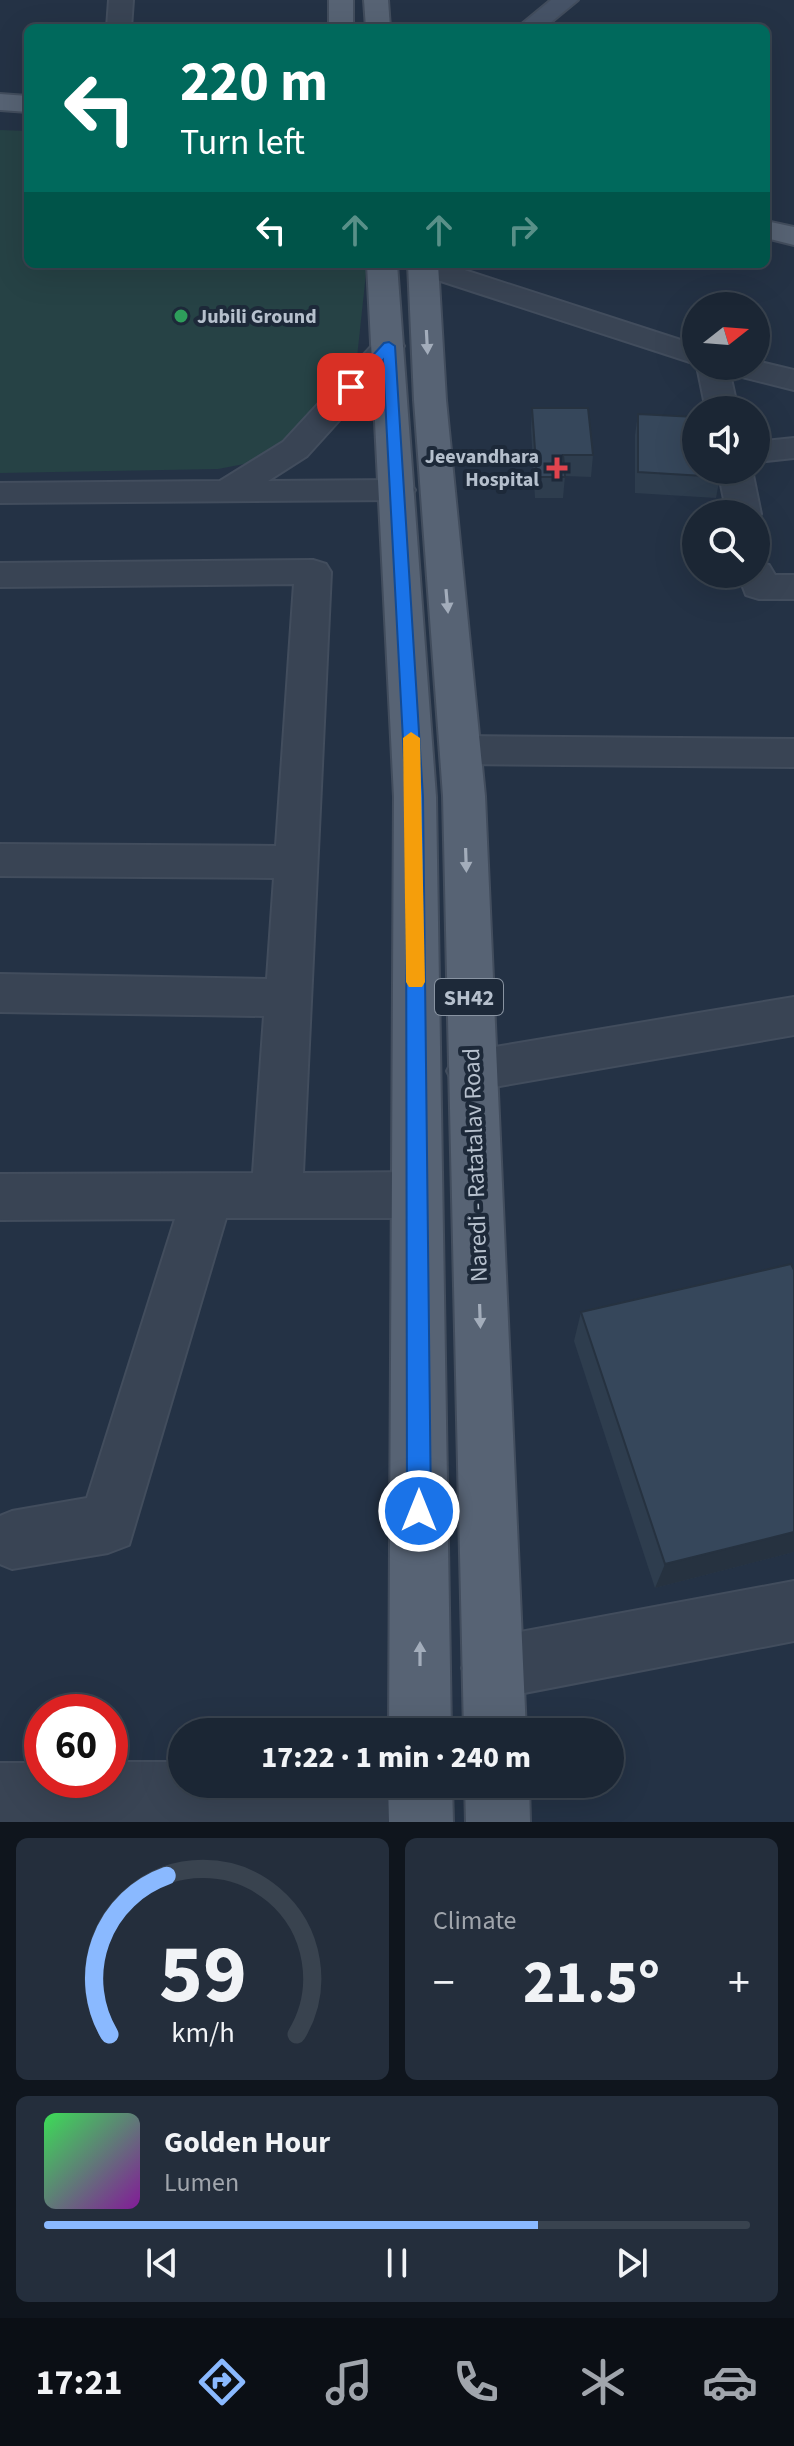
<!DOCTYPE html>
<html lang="en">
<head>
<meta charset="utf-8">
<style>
	body { margin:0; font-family:"Source Sans 3",sans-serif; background:#242e3c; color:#f1f3f6; height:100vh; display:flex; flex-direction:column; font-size:30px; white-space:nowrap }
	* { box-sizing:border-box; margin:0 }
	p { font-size:26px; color:#a0a5ac }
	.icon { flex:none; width:44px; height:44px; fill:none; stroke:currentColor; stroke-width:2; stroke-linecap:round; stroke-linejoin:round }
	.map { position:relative; height:1822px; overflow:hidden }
	.sheet { display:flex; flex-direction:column; gap:16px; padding:16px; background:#0f151d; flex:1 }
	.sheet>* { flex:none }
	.banner { position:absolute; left:24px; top:24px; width:746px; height:244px; border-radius:12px; box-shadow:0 8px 32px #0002,0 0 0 2px #39434f; background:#00695c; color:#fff; overflow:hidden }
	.needle { width:52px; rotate:73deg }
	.tools { position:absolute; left:682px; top:292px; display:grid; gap:16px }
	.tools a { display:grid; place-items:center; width:88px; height:88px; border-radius:50%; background:#1b2634; box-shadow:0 8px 32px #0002,0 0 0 2px #39434f; font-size:40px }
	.speed { position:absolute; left:24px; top:1694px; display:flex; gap:16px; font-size:40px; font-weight:700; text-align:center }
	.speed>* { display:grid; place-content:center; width:104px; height:104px; border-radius:50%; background:#1b2634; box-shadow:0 8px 32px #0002,0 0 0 2px #39434f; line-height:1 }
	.speed .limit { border:12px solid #d22; background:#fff; color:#111 }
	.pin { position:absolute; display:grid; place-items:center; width:68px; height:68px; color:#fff; margin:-34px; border-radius:16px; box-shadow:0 4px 12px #0006 }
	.me { position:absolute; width:88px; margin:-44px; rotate:0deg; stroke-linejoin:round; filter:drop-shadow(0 0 6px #0008) }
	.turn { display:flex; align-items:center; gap:28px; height:168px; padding:0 24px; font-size:36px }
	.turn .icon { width:104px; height:104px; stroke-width:2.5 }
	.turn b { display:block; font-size:56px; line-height:68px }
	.lanes { display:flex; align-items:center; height:76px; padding:0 24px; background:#0003; justify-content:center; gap:40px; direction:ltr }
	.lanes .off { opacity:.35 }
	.big { font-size:60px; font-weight:800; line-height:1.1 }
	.sheet .tile { flex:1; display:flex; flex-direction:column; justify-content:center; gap:12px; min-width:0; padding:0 28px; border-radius:12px; background:#242e3c }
	.sheet .dial { align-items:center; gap:0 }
	.dial svg { height:208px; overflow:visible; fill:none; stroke:#39434f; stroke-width:7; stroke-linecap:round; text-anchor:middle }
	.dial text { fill:#f1f3f6; stroke:none }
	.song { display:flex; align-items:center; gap:24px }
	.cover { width:96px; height:96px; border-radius:12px; background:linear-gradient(135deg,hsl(130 70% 55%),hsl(290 70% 35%)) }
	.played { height:8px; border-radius:4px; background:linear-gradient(90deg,#8ab9ff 70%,#39434f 70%) }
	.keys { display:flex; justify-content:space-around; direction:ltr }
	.heat { display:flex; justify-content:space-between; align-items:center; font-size:44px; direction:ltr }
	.sheet .tiles { flex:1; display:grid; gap:16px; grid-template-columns:1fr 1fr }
	.tile:last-child { grid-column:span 2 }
	.trip { position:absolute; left:168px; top:1718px; width:456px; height:80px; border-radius:40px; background:#1b2634; box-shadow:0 8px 32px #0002,0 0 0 2px #39434f; font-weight:800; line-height:80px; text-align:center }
	.menu { display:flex; height:128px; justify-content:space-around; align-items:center; background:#0b0f15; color:#a0a5ac }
	.menu .icon { width:56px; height:56px }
	.menu .active { color:#8ab9ff }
	.menu b { font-size:36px; color:#f1f3f6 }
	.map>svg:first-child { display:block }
	.green { fill:#264245 }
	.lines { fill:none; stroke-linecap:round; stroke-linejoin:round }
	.street-casing { stroke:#424d5d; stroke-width:4 }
	.secondary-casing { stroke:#424d5d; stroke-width:4 }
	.primary-casing { stroke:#424d5d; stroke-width:4 }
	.street { fill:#394454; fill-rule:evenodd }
	.secondary { fill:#465367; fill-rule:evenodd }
	.primary { fill:#576374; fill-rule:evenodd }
	.wall { fill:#2e3d4e }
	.shaded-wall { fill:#263240 }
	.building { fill:#36475b; stroke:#263240; stroke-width:2 }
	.oneway { fill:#a3adbb }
	.route { fill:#1a73e8; stroke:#114b97; stroke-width:2 }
	.slow { fill:#f59e0b }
	.leisure-dot { fill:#2e9e5b; stroke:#1d2939; stroke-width:3 }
	.health-dot { fill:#e0444e; stroke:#1d2939; stroke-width:3 }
	.labels { text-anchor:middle; stroke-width:8; stroke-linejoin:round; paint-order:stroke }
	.far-poi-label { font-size:20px; font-weight:bold; fill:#b6c0cd; stroke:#1d2939; text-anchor:start }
	.shield { fill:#1d2939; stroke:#8893a1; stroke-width:2 }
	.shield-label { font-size:22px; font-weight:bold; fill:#b6c0cd }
	.street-label { font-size:24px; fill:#b6c0cd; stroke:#1d2939 }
</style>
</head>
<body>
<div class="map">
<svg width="794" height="1822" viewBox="0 0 794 1822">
	<rect width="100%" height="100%" fill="#243245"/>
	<!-- green -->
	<polygon class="green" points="0,130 28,131 28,264 367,264 356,367 281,457 218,469 0,473"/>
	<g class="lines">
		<!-- street casing -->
		<g class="street-casing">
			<g id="street">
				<polygon points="109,0 133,0 131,28 107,28"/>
				<polygon points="410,264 446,264 696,345 696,364 413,272"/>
				<polygon points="389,337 400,339 404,346 400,353 307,456 268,481 398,480 410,483 415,490 410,497 398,500 0,503 0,483 220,481 283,442 378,339"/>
				<polygon points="756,361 794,370 794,390 730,374 738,410 706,410 697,366 756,366"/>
				<polygon points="794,438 794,458 756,462 756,442"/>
				<polygon points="718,470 752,470 761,514 756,522 756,514 727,514"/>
				<polygon points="313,560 326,564 331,572 303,1173 417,1172 435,1179 442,1195 435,1211 417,1218 226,1218 129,1545 108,1553 12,1569 0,1564 0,1516 12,1511 87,1498 175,1219 0,1220 0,1174 253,1173 264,1016 0,1012 0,974 267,979 274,878 0,876 0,844 276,846 294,584 0,587 0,563"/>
				<polygon points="756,561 769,565 775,575 794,575 794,599 759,599 746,595 738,574 756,574"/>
				<polygon points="460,736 794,739 794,767 460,764 446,760 440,750 446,740"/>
				<polygon points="794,997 794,1035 471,1091 454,1085 447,1071 454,1057 471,1051"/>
				<polygon points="794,1581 794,1641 493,1699 471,1690 462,1668 471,1646 493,1637"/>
				<polygon points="110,1762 182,1762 182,1784 449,1784 452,1792 443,1815 425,1822 0,1822 0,1763 42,1763 42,1780 110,1780"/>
			</g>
		</g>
		<!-- secondary casing -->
		<g class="secondary-casing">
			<polygon id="secondary" points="551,0 578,0 544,28 517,28"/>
		</g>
		<!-- primary casing -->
		<g class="primary-casing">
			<g id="primary">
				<rect x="329" y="0" width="24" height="28"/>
				<polygon points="364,0 388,0 390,28 366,28"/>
				<polygon points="0,94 28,96 28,112 0,110"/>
				<polygon points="766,221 794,227 794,245 766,238"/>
				<polygon points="367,264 397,264 436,797 451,1732 389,1732 394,797"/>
				<polygon points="408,264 438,264 446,400 485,796 526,1732 464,1732 443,796 414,400"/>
				<polygon points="388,1784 452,1784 453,1822 389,1822"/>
				<polygon points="465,1784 529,1784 530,1822 466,1822"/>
			</g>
		</g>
		<!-- street -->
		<use href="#street" class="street"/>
		<!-- secondary -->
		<use href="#secondary" class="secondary"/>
		<!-- primary -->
		<use href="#primary" class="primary"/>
	</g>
	<!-- wall -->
	<g class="wall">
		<polygon points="532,408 593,455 591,477 565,476 563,498 535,498 531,429"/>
		<polygon points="638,414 720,477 716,498 635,493 635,435"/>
		<polygon points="794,1270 794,1552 655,1588 574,1341 581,1312"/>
	</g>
	<!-- shaded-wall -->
	<polygon class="shaded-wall" points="794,1532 794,1552 655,1588 665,1564"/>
	<!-- building -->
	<g class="building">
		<polygon points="532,408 588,408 593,455 563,455 565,477 537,477"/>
		<polygon points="638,414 696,417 696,470 719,470 720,477 638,472"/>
		<polygon points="791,1264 794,1270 794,1532 665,1564 581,1312"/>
	</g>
	<!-- one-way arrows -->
	<defs><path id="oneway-solid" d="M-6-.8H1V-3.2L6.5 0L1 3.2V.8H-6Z" transform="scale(2)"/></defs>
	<g class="oneway">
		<use href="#oneway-solid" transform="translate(427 342) rotate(87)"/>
		<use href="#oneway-solid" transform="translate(447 601) rotate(85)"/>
		<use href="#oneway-solid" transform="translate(466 860) rotate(88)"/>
		<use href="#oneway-solid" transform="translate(480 1316) rotate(88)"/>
		<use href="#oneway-solid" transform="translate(420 1654) rotate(-90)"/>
	</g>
	<!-- route -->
	<polygon class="route" points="389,342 395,346 423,797 431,1511 427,1519 419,1523 411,1519 407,1511 406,797 383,360 356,390 344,387 384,343"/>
	<!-- slow -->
	<polygon class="slow" points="411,732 420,738 425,982 422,987 409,987 406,982 403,738"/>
	<!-- markers -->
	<circle class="leisure-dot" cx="181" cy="316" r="8"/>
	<path class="health-dot" d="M553 456h8v8h8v8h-8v8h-8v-8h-8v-8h8z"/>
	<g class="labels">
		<!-- far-poi labels -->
		<g class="far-poi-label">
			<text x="197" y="323">Jubili Ground</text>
			<text x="539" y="463" text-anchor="end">Jeevandhara<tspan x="539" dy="23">Hospital</tspan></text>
		</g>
		<!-- shield labels -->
		<rect class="shield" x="435" y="979" width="68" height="36" rx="6"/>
		<g class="shield-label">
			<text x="469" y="1005">SH42</text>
		</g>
		<!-- street labels -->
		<g class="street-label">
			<text transform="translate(475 1165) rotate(-92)" y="8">Naredi - Ratatalav Road</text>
		</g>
	</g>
</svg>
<div class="tools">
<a><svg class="needle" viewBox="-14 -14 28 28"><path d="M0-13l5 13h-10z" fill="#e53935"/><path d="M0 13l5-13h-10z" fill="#a0a5ac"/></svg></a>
<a><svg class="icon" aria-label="sound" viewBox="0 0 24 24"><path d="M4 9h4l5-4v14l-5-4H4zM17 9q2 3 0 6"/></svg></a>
<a><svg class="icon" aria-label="search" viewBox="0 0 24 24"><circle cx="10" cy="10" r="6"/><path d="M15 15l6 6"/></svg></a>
</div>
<div class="speed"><div class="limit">60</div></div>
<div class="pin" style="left:351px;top:387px;background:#d93025"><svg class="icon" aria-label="arrive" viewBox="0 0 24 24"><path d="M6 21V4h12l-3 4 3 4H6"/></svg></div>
<svg class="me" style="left:419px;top:1511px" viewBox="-20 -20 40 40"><circle r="17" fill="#1a73e8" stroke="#fff" stroke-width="3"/><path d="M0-11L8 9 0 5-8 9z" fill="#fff"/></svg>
<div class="trip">17:22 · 1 min · 240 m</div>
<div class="banner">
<div class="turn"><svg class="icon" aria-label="left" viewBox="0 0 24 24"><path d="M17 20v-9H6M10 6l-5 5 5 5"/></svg><div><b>220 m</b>Turn left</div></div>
<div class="lanes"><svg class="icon" aria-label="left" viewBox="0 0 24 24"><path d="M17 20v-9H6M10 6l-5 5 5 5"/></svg><svg class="icon off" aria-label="ahead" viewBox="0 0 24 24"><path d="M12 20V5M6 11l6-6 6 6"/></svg><svg class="icon off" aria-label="ahead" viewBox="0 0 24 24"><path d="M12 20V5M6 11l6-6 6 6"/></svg><svg class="icon off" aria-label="right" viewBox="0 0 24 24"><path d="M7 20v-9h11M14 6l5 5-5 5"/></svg></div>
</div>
</div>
<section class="sheet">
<div class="tiles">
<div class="tile dial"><svg viewBox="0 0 100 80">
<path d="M14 69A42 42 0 1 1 86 69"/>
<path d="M14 69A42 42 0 0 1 36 8" stroke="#8ab9ff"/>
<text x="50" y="56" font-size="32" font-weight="700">59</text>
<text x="50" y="72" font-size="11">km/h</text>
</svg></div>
<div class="tile"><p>Climate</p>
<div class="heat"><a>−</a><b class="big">21.5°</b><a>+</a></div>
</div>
<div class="tile">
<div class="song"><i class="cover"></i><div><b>Golden Hour</b><p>Lumen</p></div></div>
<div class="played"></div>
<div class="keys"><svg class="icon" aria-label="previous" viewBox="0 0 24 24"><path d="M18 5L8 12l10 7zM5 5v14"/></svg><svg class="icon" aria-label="pause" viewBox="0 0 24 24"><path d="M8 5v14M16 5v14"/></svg><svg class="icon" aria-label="next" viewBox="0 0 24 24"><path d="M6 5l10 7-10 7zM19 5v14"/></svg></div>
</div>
</div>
</section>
<nav class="menu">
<b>17:21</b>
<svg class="icon active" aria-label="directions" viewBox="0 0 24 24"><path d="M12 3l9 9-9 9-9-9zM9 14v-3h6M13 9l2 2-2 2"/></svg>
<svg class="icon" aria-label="music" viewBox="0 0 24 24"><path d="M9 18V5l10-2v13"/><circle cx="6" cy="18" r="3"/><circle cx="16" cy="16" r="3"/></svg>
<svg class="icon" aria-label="phone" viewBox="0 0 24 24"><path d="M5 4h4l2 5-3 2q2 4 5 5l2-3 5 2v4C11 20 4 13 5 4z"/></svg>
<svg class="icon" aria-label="climate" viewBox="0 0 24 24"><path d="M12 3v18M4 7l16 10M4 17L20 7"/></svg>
<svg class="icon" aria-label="car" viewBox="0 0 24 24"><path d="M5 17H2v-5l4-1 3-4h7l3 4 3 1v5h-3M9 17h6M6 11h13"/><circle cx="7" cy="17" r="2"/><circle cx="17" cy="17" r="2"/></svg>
</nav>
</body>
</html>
